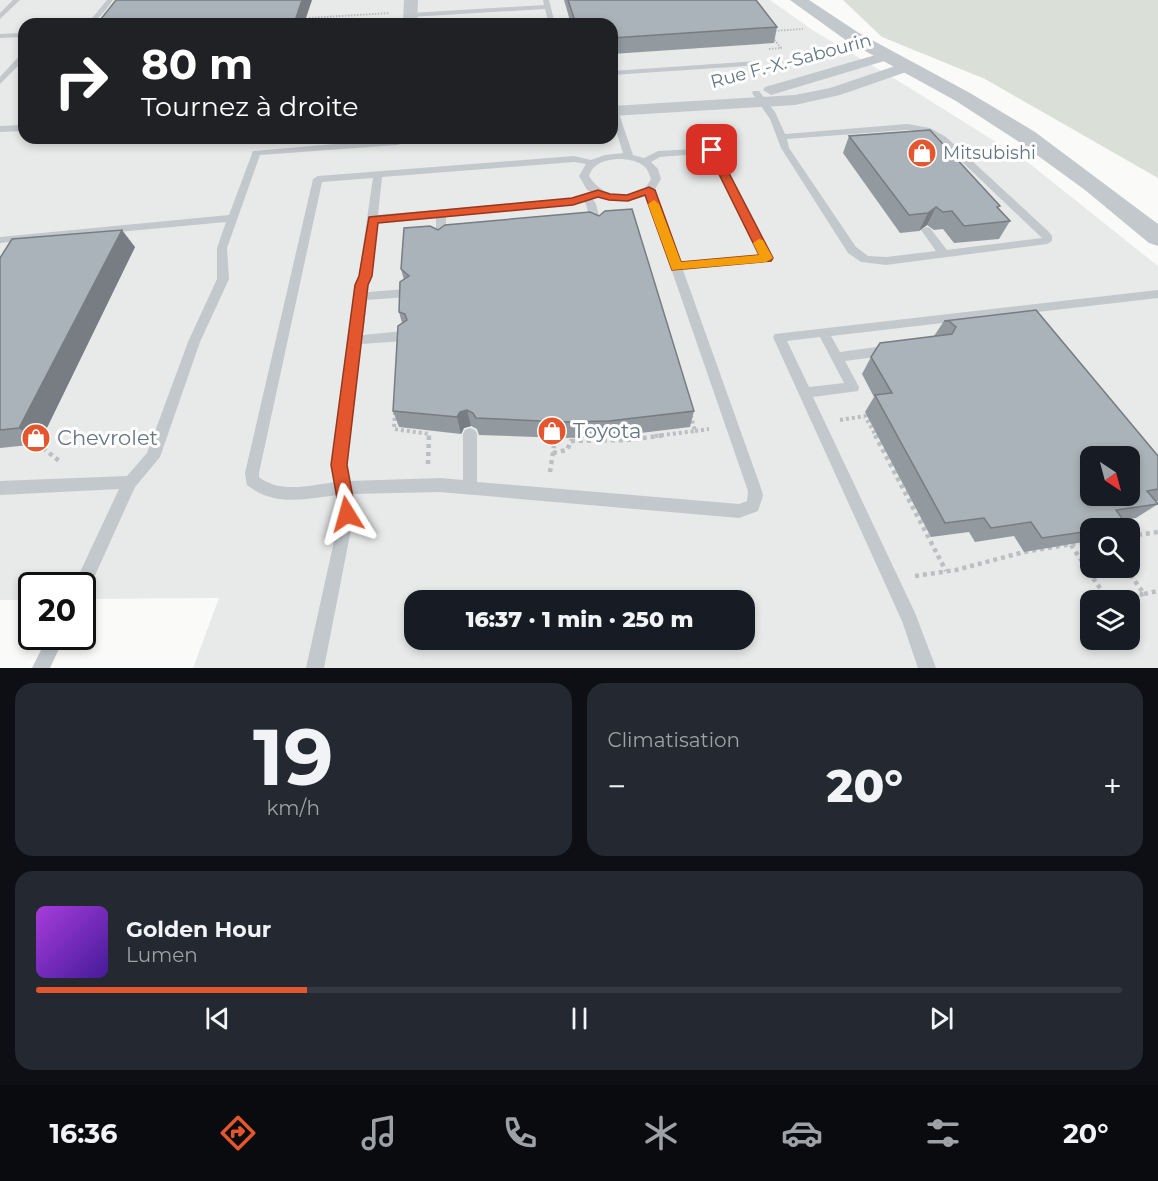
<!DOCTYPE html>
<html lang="fr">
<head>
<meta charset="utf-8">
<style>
	body { margin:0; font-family:Montserrat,sans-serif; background:#242831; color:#f1f3f6; height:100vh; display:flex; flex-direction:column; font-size:22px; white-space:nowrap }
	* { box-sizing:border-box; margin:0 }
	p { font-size:20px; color:#9ea1a6 }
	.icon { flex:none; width:33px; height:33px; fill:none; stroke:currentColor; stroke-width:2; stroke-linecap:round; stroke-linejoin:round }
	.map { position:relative; height:668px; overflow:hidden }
	.details { display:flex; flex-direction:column; gap:15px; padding:15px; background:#0d0f14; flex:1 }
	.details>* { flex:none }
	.guide { position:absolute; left:18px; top:18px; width:600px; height:126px; border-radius:18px; box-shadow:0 3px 9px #0003; background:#202124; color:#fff; overflow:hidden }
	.needle { width:39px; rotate:144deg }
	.buttons { position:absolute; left:1080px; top:446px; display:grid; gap:12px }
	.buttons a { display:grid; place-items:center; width:60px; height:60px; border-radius:12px; background:#171b24; box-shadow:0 3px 9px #0003; font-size:30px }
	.speed { position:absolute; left:18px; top:572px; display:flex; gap:12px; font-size:30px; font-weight:700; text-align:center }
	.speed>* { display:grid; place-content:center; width:78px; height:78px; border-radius:50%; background:#171b24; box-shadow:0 3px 9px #0003; line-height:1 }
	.speed .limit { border:3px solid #111; border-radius:9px; background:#fff; color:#111 }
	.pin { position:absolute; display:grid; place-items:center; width:51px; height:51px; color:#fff; margin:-26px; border-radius:12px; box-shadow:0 3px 9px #0006 }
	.me { position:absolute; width:66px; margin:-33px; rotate:352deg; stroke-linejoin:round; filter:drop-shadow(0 0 4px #0008) }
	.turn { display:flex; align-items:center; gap:21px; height:126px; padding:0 24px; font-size:27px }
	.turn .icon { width:78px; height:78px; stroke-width:2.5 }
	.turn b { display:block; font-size:42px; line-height:51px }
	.big { font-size:45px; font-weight:800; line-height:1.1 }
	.details .widget { flex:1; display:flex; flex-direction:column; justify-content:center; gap:9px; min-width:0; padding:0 21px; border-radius:18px; background:#242831 }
	.details .dial { align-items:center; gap:0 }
	.dial b { font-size:78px; line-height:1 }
	.song { display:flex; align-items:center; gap:18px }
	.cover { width:72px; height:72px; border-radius:9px; background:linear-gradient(135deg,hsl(280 70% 55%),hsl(260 70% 35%)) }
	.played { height:6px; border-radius:3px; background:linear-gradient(90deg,#e4572e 25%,#363941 25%) }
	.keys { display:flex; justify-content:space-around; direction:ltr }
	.heat { display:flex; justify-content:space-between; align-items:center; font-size:33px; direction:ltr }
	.details .tiles { flex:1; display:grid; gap:15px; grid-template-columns:1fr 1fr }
	.widget:last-child { grid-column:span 2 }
	.trip { position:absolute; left:404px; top:590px; width:351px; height:60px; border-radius:18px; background:#171b24; box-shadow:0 3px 9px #0003; font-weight:800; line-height:60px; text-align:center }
	.menu { display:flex; height:96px; justify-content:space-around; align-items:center; background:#090b0e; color:#9ea1a6 }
	.menu .icon { width:42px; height:42px }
	.menu .active { color:#e4572e }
	.menu b { font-size:27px; color:#f1f3f6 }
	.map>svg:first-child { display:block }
	.built { fill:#e8e9e9; fill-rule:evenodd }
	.green { fill:#dadfd7 }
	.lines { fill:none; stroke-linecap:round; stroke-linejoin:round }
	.path-far2 { stroke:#bbbfc2; stroke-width:2; stroke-dasharray:1.5 1.5; stroke-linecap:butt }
	.path-far1 { stroke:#bbbfc2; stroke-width:4; stroke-dasharray:3 3; stroke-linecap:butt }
	.path { stroke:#bbbfc2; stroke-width:4.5; stroke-dasharray:4 4; stroke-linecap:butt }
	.service { fill:#c3c8cc; fill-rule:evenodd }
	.minor { fill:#c3c8cc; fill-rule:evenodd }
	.tertiary { fill:#c3c8cc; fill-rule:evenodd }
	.wall { fill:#929a9f }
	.shaded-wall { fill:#777d82 }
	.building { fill:#aab3b9; stroke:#777d82; stroke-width:1.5; fill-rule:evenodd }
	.route { fill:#e4572e; stroke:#94391e; stroke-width:1.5 }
	.slow { fill:#f59e0b }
	.labels { text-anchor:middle; stroke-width:6; stroke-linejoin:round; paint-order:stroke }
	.far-street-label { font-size:18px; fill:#657683; stroke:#fff }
	.far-poi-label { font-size:18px; fill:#657683; stroke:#fff; text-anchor:start }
	.poi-label { font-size:21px; fill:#657683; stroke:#fff; text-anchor:start }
</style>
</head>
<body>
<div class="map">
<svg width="1158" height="668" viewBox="0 0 1158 668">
	<rect width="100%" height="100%" fill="#fafaf8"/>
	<!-- built -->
	<path class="built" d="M0,0H770L814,31L905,85L1025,160L1158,266V668H193L219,598L83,599L82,585H32L31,600H0ZM24,24H612V138H24ZM1090,456H1130V495H1090ZM1090,528H1130V567H1090ZM414,600H744V639H414ZM1090,600H1130V639H1090Z"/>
	<!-- green -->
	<polygon class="green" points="843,0 1158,0 1158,178 985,79 882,37"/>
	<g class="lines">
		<!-- path-far2 -->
		<g class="path-far2">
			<polyline points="309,18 390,13"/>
			<polyline points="772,31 803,29"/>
			<polyline points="769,49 781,48 772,37"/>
		</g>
		<!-- path-far1 -->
		<g class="path-far1">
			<polyline points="395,412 394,429 429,434 429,436"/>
			<polyline points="840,420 865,416 876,436"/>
			<polyline points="695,431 709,429"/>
			<polyline points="655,436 695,431 691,416"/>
		</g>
		<!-- path -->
		<g class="path">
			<polyline points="875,435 946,571"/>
			<polyline points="43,448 59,461"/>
			<polyline points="553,453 567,450 571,441 628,440 666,435"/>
			<polyline points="428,464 429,435"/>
			<polyline points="550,472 554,446"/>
			<polyline points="1130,536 1158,532"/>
			<polyline points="1071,545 1108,600"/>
			<polyline points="915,576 956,570 1024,552 1090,541"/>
			<polyline points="1144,594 1158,591"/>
			<polyline points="1108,600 1144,594 1125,567"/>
		</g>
		<!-- service -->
		<g class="service">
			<polygon points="13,0 20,0 0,19 0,13"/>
			<path d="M107,0H113C104,12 97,24 82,24L93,17Z"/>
			<polygon points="543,0 549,0 555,24 549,24 545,9 410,17 407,15 410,13 544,5"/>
			<polygon points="24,33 24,37 0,38 0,34"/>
			<polygon points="21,54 24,54 24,60 0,84 0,77"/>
			<polygon points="758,61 762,63 761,65 612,75 612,71"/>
			<path d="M753,91H759L775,112L785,134L907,124L930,128L946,137L1048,231L1052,236V241L1047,244L886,265L861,262L848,253L781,148L770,119L752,93ZM907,130L925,132L940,141L1042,238L947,250L930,228L926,227L921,230L936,251L886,257L868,256L856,247L789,148L787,139Z"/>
			<path d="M614,108L618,111L633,155L644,158L658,151L715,148L772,258L767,262L683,270L762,491L763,496L758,511L739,518L440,492L352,494L354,514L324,668H306L340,514L338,495C306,499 274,507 247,485L245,473L313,179L318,176L574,156L591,160L605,155L623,153L612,118V109ZM709,153L760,255L680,263L654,191L661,179L658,169L651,162L660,157ZM623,159C638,161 647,164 651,179C639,205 601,198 589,176C594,161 609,159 623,159ZM574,162L586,164L579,176L587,190L591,192L572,198L378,215L382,177ZM373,178L356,294L354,297L350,337L348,340L349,343L332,465L336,482C311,485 280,494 259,477V473L322,182ZM646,196L748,491L747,501L739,504L477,482V434L475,430L470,428L465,430L463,434V480L440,478L350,481L346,465L361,344L404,341L408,339L410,336L408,333L404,331L363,335L367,300L406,297L412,293L406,289L368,292L377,222L436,216V243L441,246L446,243V216L573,204L583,201L586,204L592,228L597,231L602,228L596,204L592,198C600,196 607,200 616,201C626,202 636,199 646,196Z"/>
			<polygon points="24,125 24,131 0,132 0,126"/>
			<polygon points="404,138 422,138 397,145 260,155 227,248 229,279 200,342 160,457 135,487 88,591 82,593 82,585 74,585 119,489 0,495 0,481 127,476 147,453 188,342 217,279 217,248 226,222 0,243 0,237 229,215 253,151"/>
			<path d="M1158,290V298L831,336L840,352L891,345L895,347L897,350L895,353L891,355L845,361L859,387L858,391L813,397L915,613L936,668H918L902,621L773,337L775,334ZM820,337L844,383L809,387L787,341Z"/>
			<polygon points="48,636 65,636 50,668 32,668"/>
		</g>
		<!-- minor -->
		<g class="minor">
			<polygon points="404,0 418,0 417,24 403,24"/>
			<polygon points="886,52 891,53 893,56 891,59 771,95 763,90 765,87"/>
			<polygon points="907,62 912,64 915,67 912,70 840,95 795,105 612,116 612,106 795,95 830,88"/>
		</g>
		<!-- tertiary -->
		<polygon class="tertiary" points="790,0 809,0 859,33 970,93 1035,132 1158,224 1158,246 1149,243 1085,190 1019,142 956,101 847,41"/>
	</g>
	<!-- wall -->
	<g class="wall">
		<polygon points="564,0 756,0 777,27 774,43 612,54 612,24 571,24"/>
		<polygon points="849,136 1000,206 998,208 1010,221 999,239 954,243 943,229 934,230 927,225 919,231 900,233 843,153"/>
		<polygon points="135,247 39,444 0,448 0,258"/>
		<polygon points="401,269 694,411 690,427 608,437 564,438 479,435 477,429 471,426 464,428 461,434 399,427 393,411 402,323 399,312 404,280"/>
		<polygon points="1036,310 1158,456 1158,501 1156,501 1158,504 1136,518 1123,520 1127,525 1122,528 1090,528 1090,541 1024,552 1014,536 975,542 969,532 931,537 865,412 874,397 862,374 871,357 934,336 944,321"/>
	</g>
	<!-- shaded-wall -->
	<g class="shaded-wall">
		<polygon points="302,0 312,0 304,24 294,24"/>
		<polygon points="936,207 927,225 919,231 928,213"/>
		<polygon points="122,230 135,247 39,444 19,428"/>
		<polygon points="467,410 471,426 464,428 461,434 457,417 460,412"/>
	</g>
	<!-- building -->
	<g class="building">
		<polygon points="116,0 302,0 294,24 97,24"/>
		<polygon points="568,0 756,0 777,27 612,38 612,24 576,24"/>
		<polygon points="930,130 1000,206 997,207 1010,221 964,226 952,211 943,212 936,207 928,213 909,215 849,136"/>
		<polygon points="632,209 694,411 609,421 564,422 476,418 473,413 467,410 460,412 457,417 393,411 398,326 407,320 405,314 399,312 400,282 409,276 401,269 404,228 430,226 438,230 445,225 590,212 599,216 605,211"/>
		<polygon points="122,230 19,428 0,430 0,258 12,239"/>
		<path d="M1036,310L1158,456V489L1147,491L1158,504L1116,510L1127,525L1107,528H1090V531L1042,538L1031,522L991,528L984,518L945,523L875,395L892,393L871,357L880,343L952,334L956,327L949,321H944ZM1090,456H1130V495H1090Z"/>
	</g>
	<!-- route -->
	<polygon class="route" points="712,146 717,150 773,258 771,261 672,270 645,195 628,201 609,200 598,197 573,205 378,223 372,276 368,285 347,465 356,514 353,520 347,522 341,520 331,465 355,285 359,276 369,217 572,198 598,190 610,194 627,195 649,187 655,190 681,262 759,255 707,150"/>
	<!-- slow -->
	<polygon class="slow" points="654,200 659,204 681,262 759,255 753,243 759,239 763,240 773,258 766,262 672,270 648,204"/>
	<!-- icons -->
	<defs>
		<g id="shop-disc" transform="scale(1.5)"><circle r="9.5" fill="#e4572e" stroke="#fff"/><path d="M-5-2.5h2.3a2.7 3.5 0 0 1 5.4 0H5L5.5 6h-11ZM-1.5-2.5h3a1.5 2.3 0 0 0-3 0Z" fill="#fff"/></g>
	</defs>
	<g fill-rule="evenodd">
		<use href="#shop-disc" x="922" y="153"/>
		<use href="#shop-disc" x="552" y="431"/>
		<use href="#shop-disc" x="36" y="438"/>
	</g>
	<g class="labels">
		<!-- far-street labels -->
		<g class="far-street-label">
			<text transform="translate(791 61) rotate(-15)" y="6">Rue F.-X.-Sabourin</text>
		</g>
		<!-- far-poi labels -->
		<g class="far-poi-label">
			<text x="943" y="159">Mitsubishi</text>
		</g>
		<!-- poi labels -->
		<g class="poi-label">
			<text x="573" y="438">Toyota</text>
			<text x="57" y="445">Chevrolet</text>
		</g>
	</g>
</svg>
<div class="buttons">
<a><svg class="needle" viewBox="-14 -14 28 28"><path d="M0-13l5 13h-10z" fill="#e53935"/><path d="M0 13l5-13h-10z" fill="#9ea1a6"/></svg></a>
<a><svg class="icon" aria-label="search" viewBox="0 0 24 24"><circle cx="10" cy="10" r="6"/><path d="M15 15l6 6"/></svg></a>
<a><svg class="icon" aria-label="layers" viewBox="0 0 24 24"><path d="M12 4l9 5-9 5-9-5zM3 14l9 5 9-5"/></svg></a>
</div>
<div class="speed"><div class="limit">20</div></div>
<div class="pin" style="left:712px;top:150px;background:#d93025"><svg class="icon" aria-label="arrive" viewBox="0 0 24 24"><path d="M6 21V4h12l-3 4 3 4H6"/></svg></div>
<svg class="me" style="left:347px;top:514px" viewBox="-20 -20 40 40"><path d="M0-17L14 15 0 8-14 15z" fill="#e4572e" stroke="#fff" stroke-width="4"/></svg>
<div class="trip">16:37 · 1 min · 250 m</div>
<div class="guide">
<div class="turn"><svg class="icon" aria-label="right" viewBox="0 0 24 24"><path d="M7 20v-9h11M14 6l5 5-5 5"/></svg><div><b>80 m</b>Tournez à droite</div></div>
</div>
</div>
<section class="details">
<div class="tiles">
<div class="widget dial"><b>19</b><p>km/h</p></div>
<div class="widget"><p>Climatisation</p>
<div class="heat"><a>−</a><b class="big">20°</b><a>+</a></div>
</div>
<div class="widget">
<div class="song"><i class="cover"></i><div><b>Golden Hour</b><p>Lumen</p></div></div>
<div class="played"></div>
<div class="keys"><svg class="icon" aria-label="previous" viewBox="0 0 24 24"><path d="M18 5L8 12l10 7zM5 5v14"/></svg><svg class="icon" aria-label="pause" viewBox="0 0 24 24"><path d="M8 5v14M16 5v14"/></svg><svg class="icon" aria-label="next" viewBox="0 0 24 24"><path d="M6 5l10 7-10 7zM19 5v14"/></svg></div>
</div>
</div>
</section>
<nav class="menu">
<b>16:36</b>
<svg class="icon active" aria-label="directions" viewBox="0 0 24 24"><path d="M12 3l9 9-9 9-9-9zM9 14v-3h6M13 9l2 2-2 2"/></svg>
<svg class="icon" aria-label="music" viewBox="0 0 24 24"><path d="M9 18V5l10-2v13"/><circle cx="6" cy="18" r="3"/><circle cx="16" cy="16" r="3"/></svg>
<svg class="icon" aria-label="phone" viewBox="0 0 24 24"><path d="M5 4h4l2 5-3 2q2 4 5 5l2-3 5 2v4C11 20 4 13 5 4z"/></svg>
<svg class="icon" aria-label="climate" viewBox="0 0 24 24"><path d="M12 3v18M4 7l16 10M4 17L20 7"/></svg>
<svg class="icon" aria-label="car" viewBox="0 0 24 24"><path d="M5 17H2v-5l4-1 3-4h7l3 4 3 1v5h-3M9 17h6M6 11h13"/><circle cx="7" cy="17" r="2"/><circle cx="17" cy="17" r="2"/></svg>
<svg class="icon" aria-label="filters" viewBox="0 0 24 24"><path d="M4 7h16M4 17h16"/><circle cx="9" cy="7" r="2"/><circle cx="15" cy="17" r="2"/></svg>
<b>20°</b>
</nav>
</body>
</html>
